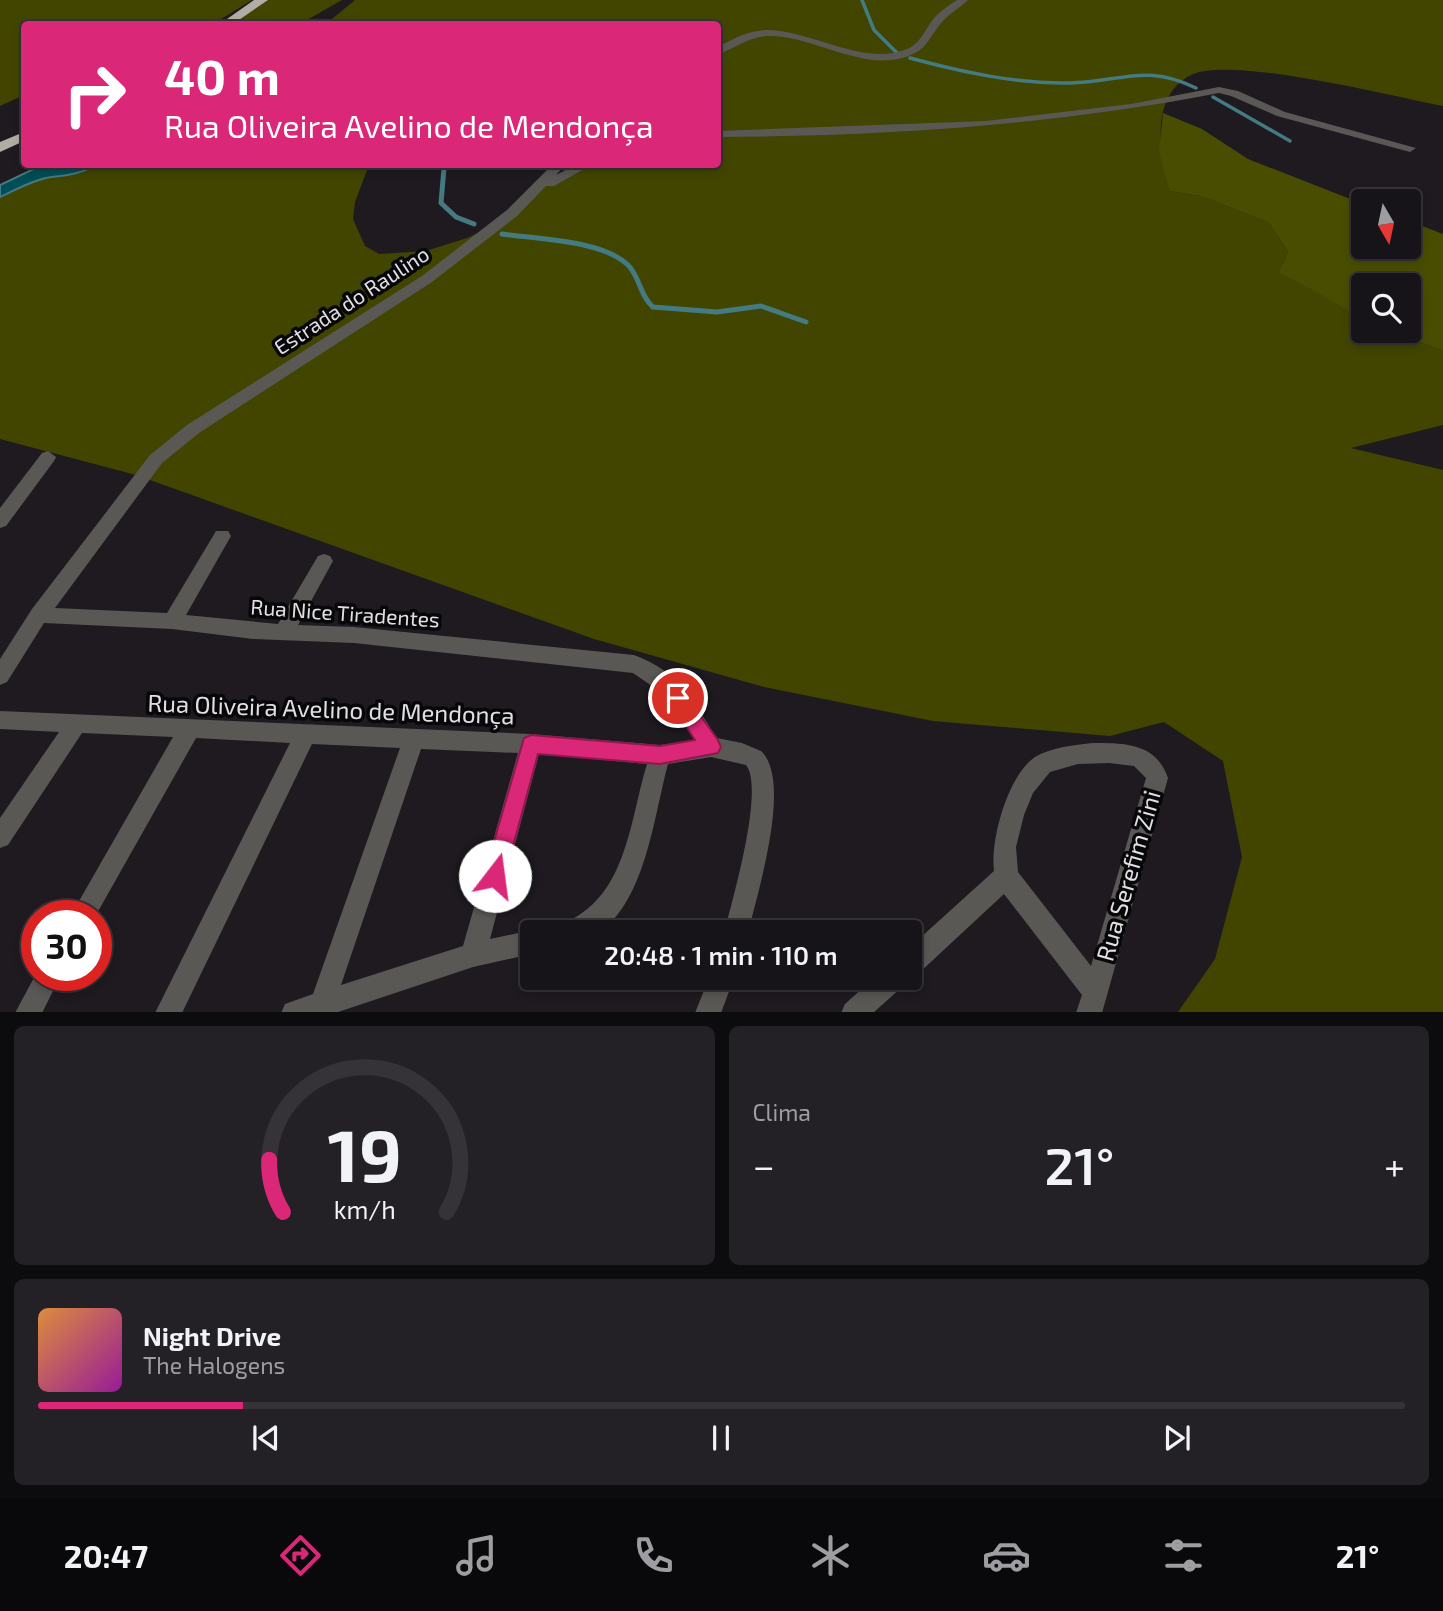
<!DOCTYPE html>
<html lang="pt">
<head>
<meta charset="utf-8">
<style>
	body { margin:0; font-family:"Exo 2",sans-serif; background:#232125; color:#f1f3f6; height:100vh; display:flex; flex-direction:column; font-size:26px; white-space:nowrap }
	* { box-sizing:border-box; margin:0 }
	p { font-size:23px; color:#9e9ea2 }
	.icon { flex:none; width:38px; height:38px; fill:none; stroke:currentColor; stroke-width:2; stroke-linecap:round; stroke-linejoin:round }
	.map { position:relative; height:1012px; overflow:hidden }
	.details { display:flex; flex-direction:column; gap:14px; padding:14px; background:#0c0b0d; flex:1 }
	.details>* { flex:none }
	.hud { position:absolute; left:21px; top:21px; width:700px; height:147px; border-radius:7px; box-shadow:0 4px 10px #0003,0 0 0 2px #353337; background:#db2777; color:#fff; overflow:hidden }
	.needle { width:46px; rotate:171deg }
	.controls { position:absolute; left:1351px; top:189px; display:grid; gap:14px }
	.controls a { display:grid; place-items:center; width:70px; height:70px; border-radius:7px; background:#161418; box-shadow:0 4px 10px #0003,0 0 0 2px #353337; font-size:35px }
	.speed { position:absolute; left:21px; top:900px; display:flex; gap:14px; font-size:35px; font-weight:700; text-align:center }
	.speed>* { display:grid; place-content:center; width:91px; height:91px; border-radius:50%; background:#161418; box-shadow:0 4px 10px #0003,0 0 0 2px #353337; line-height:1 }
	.speed .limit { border:10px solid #d22; background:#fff; color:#111 }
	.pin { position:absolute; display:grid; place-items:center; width:60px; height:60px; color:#fff; margin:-30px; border:4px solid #fff; border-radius:50%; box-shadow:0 2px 7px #0007 }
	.me { position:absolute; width:77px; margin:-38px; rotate:15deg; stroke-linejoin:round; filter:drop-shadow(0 0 5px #0008) }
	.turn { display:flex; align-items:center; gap:24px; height:147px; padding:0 28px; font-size:32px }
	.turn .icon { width:91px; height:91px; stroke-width:2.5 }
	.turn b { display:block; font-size:49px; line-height:60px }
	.big { font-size:52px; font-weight:600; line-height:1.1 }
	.details .card { flex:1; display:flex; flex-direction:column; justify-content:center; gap:10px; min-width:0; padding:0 24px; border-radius:10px; background:#232125 }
	.details .dial { align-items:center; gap:0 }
	.dial svg { height:182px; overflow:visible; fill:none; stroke:#353337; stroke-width:7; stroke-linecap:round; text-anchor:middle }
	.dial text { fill:#f1f3f6; stroke:none }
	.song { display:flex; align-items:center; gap:21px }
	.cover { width:84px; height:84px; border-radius:10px; background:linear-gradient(135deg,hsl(30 70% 55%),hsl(300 70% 35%)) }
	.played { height:7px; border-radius:4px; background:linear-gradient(90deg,#db2777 15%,#353337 15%) }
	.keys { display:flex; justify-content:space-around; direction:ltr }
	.heat { display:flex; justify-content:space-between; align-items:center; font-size:38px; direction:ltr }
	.details .tiles { flex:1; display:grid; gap:14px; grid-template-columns:1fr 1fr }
	.card:last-child { grid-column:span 2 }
	.trip { position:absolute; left:520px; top:920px; width:402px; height:70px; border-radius:7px; background:#161418; box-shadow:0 4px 10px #0003,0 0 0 2px #353337; font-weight:600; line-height:70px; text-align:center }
	.tab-bar { display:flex; height:112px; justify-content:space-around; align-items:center; background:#09080a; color:#9e9ea2 }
	.tab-bar .icon { width:49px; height:49px }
	.tab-bar .on { color:#db2777 }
	.tab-bar b { font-size:32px; color:#f1f3f6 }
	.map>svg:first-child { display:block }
	.green { fill:#424500 }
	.forest { fill:#494d02 }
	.water { fill:#004e57; stroke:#447a81; stroke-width:2 }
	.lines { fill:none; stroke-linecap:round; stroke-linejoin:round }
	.stream-far1 { stroke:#447a81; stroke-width:3.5 }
	.stream { stroke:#447a81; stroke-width:5 }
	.minor { fill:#595855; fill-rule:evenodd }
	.highway { fill:#b0ada5; fill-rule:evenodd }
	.route { fill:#db2777; stroke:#8e194d; stroke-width:2 }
	.labels { text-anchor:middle; stroke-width:7; stroke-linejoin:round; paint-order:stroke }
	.street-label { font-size:21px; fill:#e2dfe3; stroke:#070608 }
	.near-street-label { font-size:24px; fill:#e2dfe3; stroke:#070608 }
</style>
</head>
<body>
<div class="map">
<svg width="1443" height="1013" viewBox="0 0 1443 1013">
	<rect width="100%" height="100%" fill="#1e1a20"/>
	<!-- green -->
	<g class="green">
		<polygon points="0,0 252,0 213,24 24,24 24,95 0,106"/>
		<polygon points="264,0 342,0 300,24 228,24"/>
		<path d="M355,0H1443V106C1394,97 1229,55 1191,75C1149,96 1160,154 1169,191L1201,196L1269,223L1288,252L1278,273L1316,291L1363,320V331H1390L1443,351V425L1351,448L1443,470V1012H1178L1215,959L1242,857L1223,761L1164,722L1110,736L933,721L764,687L594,639L136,475L0,439V197C15,190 35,179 52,177C68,175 81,174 95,165H369L355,202L353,219L365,246L379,254L426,251L467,238L480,232L544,183L574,165L718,164V24H326Z"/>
	</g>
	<!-- forest -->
	<polygon class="forest" points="1163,113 1202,129 1248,159 1363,204 1363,247 1409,247 1409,221 1443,234 1443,351 1390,331 1409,331 1409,285 1363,285 1363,320 1315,291 1278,273 1288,252 1269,223 1201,196 1169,191 1159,152"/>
	<!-- water -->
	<path class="water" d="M42,165H95C81,174 68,175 52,177C35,179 15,190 0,197V185Z"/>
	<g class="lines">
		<!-- stream-far1 -->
		<g class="stream-far1">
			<polyline points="862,0 874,30 897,53"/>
			<path d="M910,58C962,72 1016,84 1070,83C1122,82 1144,63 1196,88"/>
			<polyline points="1213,97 1290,141"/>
			<polyline points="444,170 444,164"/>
		</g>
		<!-- stream -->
		<g class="stream">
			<polyline points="444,168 441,203 456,217 474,224"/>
			<path d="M502,234C537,239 602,240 628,265C640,277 640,296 653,307L717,312L761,306L806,322"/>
		</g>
		<!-- minor -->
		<g class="minor">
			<path d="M957,0H968C960,8 950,13 943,21C933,31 928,47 915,53C868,77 816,35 768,36C748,37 735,49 718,54V47C734,38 749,30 769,30C811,31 867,67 907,49C921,44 926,27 935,17C942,10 949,5 957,0Z"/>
			<path d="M1219,87L1238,91L1285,112L1416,148L1410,152L1277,116L1231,96L1219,93C1054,125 886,136 718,137V131L985,121L1131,104Z"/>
			<path d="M553,164H566L556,175L577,164H593L554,186H546L517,216L432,282L199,433L162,463L55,608L167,613L216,531H228L231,536L186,615L278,624L318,556L324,554L330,556L333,561L298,625L354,627L634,655C679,671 693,701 717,738L742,743L761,751C793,781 757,894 748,933H724C732,902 765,788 746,765L711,757L668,764C654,815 646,901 598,933H559L562,924C627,898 629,823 647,764L539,754L490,939L532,930L539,933H532V954L473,967L335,1013H281L285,1004L313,994L400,748L312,744L182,1013H155L290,743L196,738L96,915H71L173,737L82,733L8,845L0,848V818L59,732L0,729V711L531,734L660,745L695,740L662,693L633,673L354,643L253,639L172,629L44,623L7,682L0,685V659L32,609L150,455L187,425L422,276L507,210ZM421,749L518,753L463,946L341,985Z"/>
			<polygon points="48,451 56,457 54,461 6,526 0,528 0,508 42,453"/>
			<path d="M1093,743C1125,743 1156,743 1168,778L1102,1013H1076L1082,995L1004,894L919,973L910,976V947L994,871C990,840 1008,775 1035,757C1052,747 1074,745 1093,743ZM1109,763L1134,766L1146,778L1091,966L1018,872L1016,847L1024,815L1033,793L1050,772L1078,764Z"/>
			<polygon points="37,972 37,975 61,975 42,1013 15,1013"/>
			<polygon points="709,978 734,978 721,1013 695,1013"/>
			<polygon points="874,978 905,978 902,987 873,1013 841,1013 845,1004"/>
		</g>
		<!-- highway -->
		<g class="highway">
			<polygon points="254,0 268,0 233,24 220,24"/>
			<polygon points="24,132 24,141 0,152 0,142"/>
		</g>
	</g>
	<!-- route -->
	<polygon class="route" points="678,690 684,693 718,740 721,747 718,753 660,764 538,754 505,876 502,884 495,887 487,884 484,876 524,738 531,735 660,746 695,740 668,698 671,693"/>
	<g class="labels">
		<!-- street labels -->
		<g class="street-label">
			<text transform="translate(352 301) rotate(-33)" y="7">Estrada do Raulino</text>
			<text transform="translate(345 614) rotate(4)" y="7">Rua Nice Tiradentes</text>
		</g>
		<!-- near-street labels -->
		<g class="near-street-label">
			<text transform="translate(331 710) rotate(2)" y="8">Rua Oliveira Avelino de Mendonça</text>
			<text transform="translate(1129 876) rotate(-74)" y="8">Rua Serefim Zini</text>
		</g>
	</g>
</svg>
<div class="controls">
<a><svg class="needle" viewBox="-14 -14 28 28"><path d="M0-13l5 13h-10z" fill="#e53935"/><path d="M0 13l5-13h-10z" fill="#9e9ea2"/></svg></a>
<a><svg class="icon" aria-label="search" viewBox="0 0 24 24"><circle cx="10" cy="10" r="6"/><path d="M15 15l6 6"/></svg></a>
</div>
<div class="speed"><div class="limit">30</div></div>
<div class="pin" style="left:678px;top:698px;background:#d93025"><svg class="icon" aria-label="arrive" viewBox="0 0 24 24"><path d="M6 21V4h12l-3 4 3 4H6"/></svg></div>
<svg class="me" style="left:495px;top:876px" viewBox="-20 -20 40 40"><circle r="19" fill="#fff"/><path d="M0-13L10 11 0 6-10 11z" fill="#db2777"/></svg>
<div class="trip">20:48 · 1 min · 110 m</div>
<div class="hud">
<div class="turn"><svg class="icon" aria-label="right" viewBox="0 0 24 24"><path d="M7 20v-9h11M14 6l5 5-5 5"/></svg><div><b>40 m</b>Rua Oliveira Avelino de Mendonça</div></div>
</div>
</div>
<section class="details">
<div class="tiles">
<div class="card dial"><svg viewBox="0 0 100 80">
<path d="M14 69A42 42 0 1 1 86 69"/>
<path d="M14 69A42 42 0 0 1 8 46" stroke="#db2777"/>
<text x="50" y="56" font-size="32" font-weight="700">19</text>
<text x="50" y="72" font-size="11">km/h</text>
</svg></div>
<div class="card"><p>Clima</p>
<div class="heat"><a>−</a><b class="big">21°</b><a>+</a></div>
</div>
<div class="card">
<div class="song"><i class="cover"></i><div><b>Night Drive</b><p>The Halogens</p></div></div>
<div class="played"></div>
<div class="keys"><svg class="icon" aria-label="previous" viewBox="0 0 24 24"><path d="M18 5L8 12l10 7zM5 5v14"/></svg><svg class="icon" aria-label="pause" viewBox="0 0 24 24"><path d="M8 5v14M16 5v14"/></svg><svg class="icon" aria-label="next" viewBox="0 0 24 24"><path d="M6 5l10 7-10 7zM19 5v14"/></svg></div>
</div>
</div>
</section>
<nav class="tab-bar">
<b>20:47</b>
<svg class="icon on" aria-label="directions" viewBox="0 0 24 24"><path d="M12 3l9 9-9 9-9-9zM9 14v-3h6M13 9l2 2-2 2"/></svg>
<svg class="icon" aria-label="music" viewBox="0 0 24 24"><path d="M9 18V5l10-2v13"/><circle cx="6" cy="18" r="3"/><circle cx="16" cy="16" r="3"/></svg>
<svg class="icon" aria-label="phone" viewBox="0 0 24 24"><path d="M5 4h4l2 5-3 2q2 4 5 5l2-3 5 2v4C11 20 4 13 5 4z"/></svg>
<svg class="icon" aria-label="climate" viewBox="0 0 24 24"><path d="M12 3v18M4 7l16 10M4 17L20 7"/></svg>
<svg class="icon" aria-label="car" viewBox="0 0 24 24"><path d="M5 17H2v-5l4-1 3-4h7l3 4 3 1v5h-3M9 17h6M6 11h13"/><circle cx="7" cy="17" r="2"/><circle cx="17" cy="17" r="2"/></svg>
<svg class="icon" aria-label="filters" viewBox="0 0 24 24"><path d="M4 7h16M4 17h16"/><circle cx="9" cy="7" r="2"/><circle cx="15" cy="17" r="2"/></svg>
<b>21°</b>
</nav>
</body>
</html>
